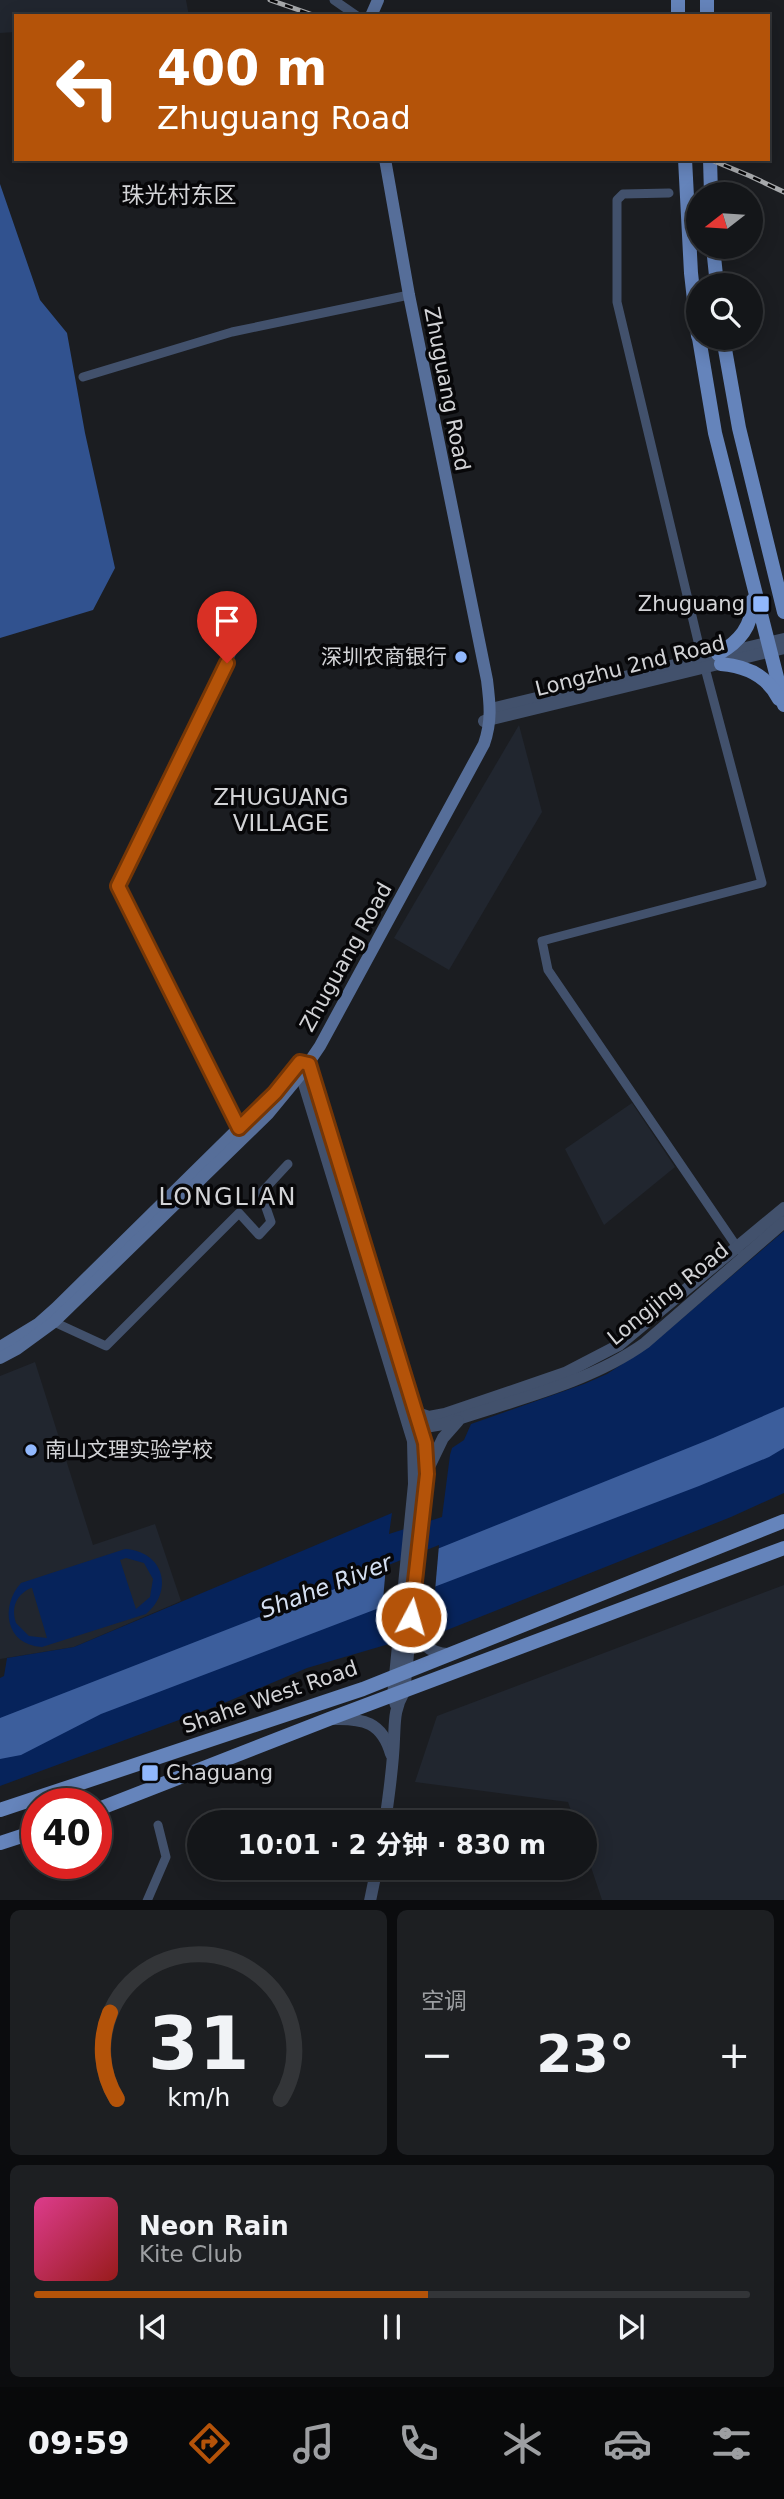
<!DOCTYPE html>
<html lang="zh">
<head>
<meta charset="utf-8">
<style>
	body { margin:0; font-family:"DejaVu Sans","Noto Sans SC",sans-serif; background:#1d1f22; color:#f1f3f6; height:100vh; display:flex; flex-direction:column; font-size:26px; white-space:nowrap }
	* { box-sizing:border-box; margin:0 }
	p { font-size:23px; color:#9d9fa2 }
	.icon { flex:none; width:38px; height:38px; fill:none; stroke:currentColor; stroke-width:2; stroke-linecap:round; stroke-linejoin:round }
	.map { position:relative; height:1900px; overflow:hidden }
	.drawer { display:flex; flex-direction:column; gap:10px; padding:10px; background:#0b0c0e; flex:1 }
	.drawer>* { flex:none }
	.hud { position:absolute; left:14px; top:14px; width:756px; height:147px; border-radius:0px; box-shadow:0 4px 18px #0003,0 0 0 2px #333538; background:#b45309; color:#fff; overflow:hidden }
	.needle { width:46px; rotate:253deg }
	.buttons { position:absolute; left:686px; top:182px; display:grid; gap:14px }
	.buttons a { display:grid; place-items:center; width:77px; height:77px; border-radius:50%; background:#141619; box-shadow:0 4px 18px #0003,0 0 0 2px #333538; font-size:35px }
	.speed { position:absolute; left:21px; top:1788px; display:flex; gap:14px; font-size:35px; font-weight:700; text-align:center }
	.speed>* { display:grid; place-content:center; width:91px; height:91px; border-radius:50%; background:#141619; box-shadow:0 4px 18px #0003,0 0 0 2px #333538; line-height:1 }
	.speed .limit { border:10px solid #d22; background:#fff; color:#111 }
	.pin { position:absolute; display:grid; place-items:center; width:60px; height:60px; color:#fff; margin:-72px -30px; border-radius:50% 50% 50% 0; rotate:-45deg; box-shadow:0 0 7px #0007 }
	.pin .icon { rotate:45deg }
	.me { position:absolute; width:77px; margin:-38px; rotate:6deg; stroke-linejoin:round; filter:drop-shadow(0 0 5px #0008) }
	.turn { display:flex; align-items:center; gap:24px; height:147px; padding:0 28px; font-size:32px }
	.turn .icon { width:91px; height:91px; stroke-width:2.5 }
	.turn b { display:block; font-size:49px; line-height:60px }
	.big { font-size:52px; font-weight:700; line-height:1.1 }
	.drawer .card { flex:1; display:flex; flex-direction:column; justify-content:center; gap:10px; min-width:0; padding:0 24px; border-radius:10px; background:#1d1f22 }
	.drawer .dial { align-items:center; gap:0 }
	.dial svg { height:182px; overflow:visible; fill:none; stroke:#333538; stroke-width:7; stroke-linecap:round; text-anchor:middle }
	.dial text { fill:#f1f3f6; stroke:none }
	.song { display:flex; align-items:center; gap:21px }
	.cover { width:84px; height:84px; border-radius:10px; background:linear-gradient(135deg,hsl(330 70% 55%),hsl(0 70% 35%)) }
	.played { height:7px; border-radius:4px; background:linear-gradient(90deg,#b45309 55%,#333538 55%) }
	.keys { display:flex; justify-content:space-around; direction:ltr }
	.heat { display:flex; justify-content:space-between; align-items:center; font-size:38px; direction:ltr }
	.drawer .tiles { flex:1; display:grid; gap:10px; grid-template-columns:1fr 1fr }
	.card:last-child { grid-column:span 2 }
	.trip { position:absolute; left:187px; top:1810px; width:410px; height:70px; border-radius:35px; background:#141619; box-shadow:0 4px 18px #0003,0 0 0 2px #333538; font-weight:700; line-height:70px; text-align:center }
	.menu { display:flex; height:112px; justify-content:space-around; align-items:center; background:#08090a; color:#9d9fa2 }
	.menu .icon { width:49px; height:49px }
	.menu .current { color:#b45309 }
	.menu b { font-size:32px; color:#f1f3f6 }
	.map>svg:first-child { display:block }
	.built { fill:#21262f }
	.green { fill:#06235b; fill-rule:evenodd }
	.forest { fill:#31528f }
	.water { fill:#3c5e9c }
	.pier { fill:#1b1d21 }
	.lines { fill:none; stroke-linecap:round; stroke-linejoin:round }
	.minor { stroke:#42516c; stroke-width:9 }
	.tertiary { stroke:#42516c; stroke-width:12 }
	.secondary { stroke:#566e99; stroke-width:12 }
	.primary { stroke:#6584bb; stroke-width:14 }
	.rail-casing { stroke:#a7a9ac; stroke-width:5 }
	.rail { stroke:#070709; stroke-width:2.5; stroke-dasharray:8; stroke-linecap:butt }
	.route-casing { stroke:#753606; stroke-width:18 }
	.route { stroke:#b45309; stroke-width:12 }
	.poi-dot { fill:#91b8fd; stroke:#070709; stroke-width:2.5 }
	.labels { text-anchor:middle; stroke-width:7; stroke-linejoin:round; paint-order:stroke }
	.street-label { font-size:21px; fill:#d2d3d6; stroke:#070709 }
	.poi-label { font-size:21px; fill:#d2d3d6; stroke:#070709; text-anchor:end }
	.neighbourhood-label { font-size:23px; fill:#d2d3d6; stroke:#070709 }
	.water-label { font-size:23px; font-style:italic; fill:#d4dff1; stroke:#070709 }
	.quarter-label { font-size:24px; letter-spacing:2px; fill:#d2d3d6; stroke:#070709 }
</style>
</head>
<body>
<div class="map">
<svg width="784" height="1901" viewBox="0 0 784 1901">
	<rect width="100%" height="100%" fill="#1b1d21"/>
	<!-- built -->
	<g class="built">
		<polygon points="0,0 186,0 189,16 16,16 16,32 0,33"/>
		<polygon points="519,725 542,812 449,970 394,938"/>
		<polygon points="632,1103 675,1167 604,1225 565,1149"/>
		<polygon points="35,1362 93,1545 155,1524 181,1601 74,1647 0,1659 0,1376"/>
		<polygon points="784,1585 784,1900 602,1900 585,1849 584,1822 575,1822 568,1802 415,1782 437,1716"/>
	</g>
	<!-- green -->
	<g class="green">
		<polygon points="784,1231 784,1493 731,1517 442,1632 430,1632 307,1668 217,1706 0,1786 0,1678 4,1676 7,1658 74,1647 392,1513 389,1534 442,1517 450,1455 452,1448 464,1440 471,1424 584,1384 607,1374 651,1345"/>
		<path d="M125,1549C163,1551 175,1590 146,1614L42,1647C5,1645 0,1606 21,1583ZM126,1558L144,1563L153,1579L150,1597L136,1609L120,1560ZM31,1588H32L47,1638L29,1636L16,1623C11,1607 16,1595 31,1588Z"/>
	</g>
	<!-- forest -->
	<polygon class="forest" points="0,184 40,300 67,333 85,433 115,568 93,610 0,638"/>
	<!-- water -->
	<polygon class="water" points="784,1407 784,1448 769,1457 699,1486 101,1714 21,1755 0,1759 0,1718 259,1617 263,1619 295,1604 380,1572 713,1438"/>
	<!-- pier -->
	<polygon class="pier" points="439,1545 435,1591 382,1611 386,1566"/>
	<g class="lines">
		<!-- minor -->
		<g class="minor">
			<polyline points="334,0 357,16"/>
			<polyline points="669,193 623,194 617,200 617,302 702,658"/>
			<polyline points="83,377 232,332 409,295"/>
			<polyline points="705,668 762,883 542,941 548,970 739,1250"/>
			<polyline points="239,1128 118,886 239,638"/>
			<polyline points="54,1322 106,1346 239,1213 259,1235 271,1222 261,1193 288,1164"/>
			<polyline points="147,1901 166,1857 158,1825"/>
		</g>
		<!-- tertiary -->
		<g class="tertiary">
			<polyline points="491,709 784,639"/>
			<polyline points="484,721 784,648"/>
			<polyline points="417,1413 429,1417 445,1414 565,1373 619,1345 784,1208"/>
			<path d="M414,1423L425,1427L443,1424C509,1401 588,1384 645,1343L784,1222"/>
			<polyline points="429,1467 443,1438 458,1421"/>
			<path d="M412,1621C416,1640 430,1655 450,1654"/>
			<path d="M333,1719C363,1718 382,1722 391,1754"/>
			<path d="M385,1822C389,1795 393,1767 394,1739C395,1721 394,1709 404,1692L427,1474V1450L421,1426L308,1064L300,1062L301,1074L413,1441L414,1484L393,1696L396,1705"/>
			<polyline points="370,1901 377,1867"/>
		</g>
		<!-- secondary -->
		<g class="secondary">
			<polyline points="371,16 378,0"/>
			<polyline points="0,1347 38,1324 56,1308 258,1109 292,1072"/>
			<path d="M0,1358L17,1349L54,1322L268,1114L301,1074L320,1046L484,744C492,721 490,704 487,680L409,295L385,159"/>
		</g>
		<!-- primary -->
		<g class="primary">
			<polyline points="678,0 678,16"/>
			<polyline points="707,0 707,16"/>
			<polyline points="685,159 691,273 698,336"/>
			<polyline points="710,159 711,194"/>
			<polyline points="713,247 717,285"/>
			<polyline points="699,338 715,433 784,705"/>
			<polyline points="723,338 739,428 784,612"/>
			<path d="M718,654C740,641 752,627 753,600"/>
			<path d="M721,664C746,666 767,675 779,699"/>
			<polyline points="0,1810 363,1689 784,1521"/>
			<polyline points="96,1810 329,1719 784,1548"/>
			<polyline points="0,1843 37,1831"/>
		</g>
		<!-- rail casing -->
		<g class="rail-casing">
			<g id="rail">
				<polyline points="270,0 316,16"/>
				<polyline points="709,159 750,176 784,192"/>
			</g>
		</g>
		<!-- rail -->
		<use href="#rail" class="rail"/>
	</g>
	<g class="lines">
		<!-- route casing -->
		<g class="route-casing">
			<polyline id="route" points="227,663 118,886 239,1128 275,1093 300,1062 309,1064 425,1443 427,1474 411,1617"/>
		</g>
		<!-- route -->
		<use href="#route" class="route"/>
	</g>
	<!-- markers -->
	<g class="poi-dot">
		<rect x="752" y="595" width="18" height="18" rx="3.5"/>
		<circle cx="461" cy="657" r="7"/>
		<circle cx="31" cy="1450" r="7"/>
		<rect x="141" y="1764" width="18" height="18" rx="3.5"/>
	</g>
	<g class="labels">
		<!-- street labels -->
		<g class="street-label">
			<text transform="translate(447 389) rotate(79)" y="7">Zhuguang Road</text>
			<text transform="translate(630 666) rotate(-14)" y="7">Longzhu 2nd Road</text>
			<text transform="translate(346 957) rotate(-61)" y="7">Zhuguang Road</text>
			<text transform="translate(668 1294) rotate(-39)" y="7">Longjing Road</text>
			<text transform="translate(270 1697) rotate(-19)" y="7">Shahe West Road</text>
		</g>
		<!-- poi labels -->
		<g class="poi-label">
			<text x="745" y="611">Zhuguang</text>
			<text x="447" y="664">深圳农商银行</text>
			<text x="45" y="1457" text-anchor="start">南山文理实验学校</text>
			<text x="166" y="1780" text-anchor="start">Chaguang</text>
		</g>
		<!-- neighbourhood labels -->
		<g class="neighbourhood-label">
			<text x="179" y="203">珠光村东区</text>
			<text x="281" y="805">ZHUGUANG<tspan x="281" dy="26">VILLAGE</tspan></text>
		</g>
		<!-- water labels -->
		<g class="water-label">
			<text transform="translate(326 1586) rotate(-21)" y="8">Shahe River</text>
		</g>
		<!-- quarter labels -->
		<g class="quarter-label">
			<text x="228" y="1205">LONGLIAN</text>
		</g>
	</g>
</svg>
<div class="buttons">
<a><svg class="needle" viewBox="-14 -14 28 28"><path d="M0-13l5 13h-10z" fill="#e53935"/><path d="M0 13l5-13h-10z" fill="#9d9fa2"/></svg></a>
<a><svg class="icon" aria-label="search" viewBox="0 0 24 24"><circle cx="10" cy="10" r="6"/><path d="M15 15l6 6"/></svg></a>
</div>
<div class="speed"><div class="limit">40</div></div>
<div class="pin" style="left:227px;top:663px;background:#d93025"><svg class="icon" aria-label="arrive" viewBox="0 0 24 24"><path d="M6 21V4h12l-3 4 3 4H6"/></svg></div>
<svg class="me" style="left:411px;top:1617px" viewBox="-20 -20 40 40"><circle r="17" fill="#b45309" stroke="#fff" stroke-width="3"/><path d="M0-11L8 9 0 5-8 9z" fill="#fff"/></svg>
<div class="trip">10:01 · 2 分钟 · 830 m</div>
<div class="hud">
<div class="turn"><svg class="icon" aria-label="left" viewBox="0 0 24 24"><path d="M17 20v-9H6M10 6l-5 5 5 5"/></svg><div><b>400 m</b>Zhuguang Road</div></div>
</div>
</div>
<section class="drawer">
<div class="tiles">
<div class="card dial"><svg viewBox="0 0 100 80">
<path d="M14 69A42 42 0 1 1 86 69"/>
<path d="M14 69A42 42 0 0 1 11 31" stroke="#b45309"/>
<text x="50" y="56" font-size="32" font-weight="700">31</text>
<text x="50" y="72" font-size="11">km/h</text>
</svg></div>
<div class="card"><p>空调</p>
<div class="heat"><a>−</a><b class="big">23°</b><a>+</a></div>
</div>
<div class="card">
<div class="song"><i class="cover"></i><div><b>Neon Rain</b><p>Kite Club</p></div></div>
<div class="played"></div>
<div class="keys"><svg class="icon" aria-label="previous" viewBox="0 0 24 24"><path d="M18 5L8 12l10 7zM5 5v14"/></svg><svg class="icon" aria-label="pause" viewBox="0 0 24 24"><path d="M8 5v14M16 5v14"/></svg><svg class="icon" aria-label="next" viewBox="0 0 24 24"><path d="M6 5l10 7-10 7zM19 5v14"/></svg></div>
</div>
</div>
</section>
<nav class="menu">
<b>09:59</b>
<svg class="icon current" aria-label="directions" viewBox="0 0 24 24"><path d="M12 3l9 9-9 9-9-9zM9 14v-3h6M13 9l2 2-2 2"/></svg>
<svg class="icon" aria-label="music" viewBox="0 0 24 24"><path d="M9 18V5l10-2v13"/><circle cx="6" cy="18" r="3"/><circle cx="16" cy="16" r="3"/></svg>
<svg class="icon" aria-label="phone" viewBox="0 0 24 24"><path d="M5 4h4l2 5-3 2q2 4 5 5l2-3 5 2v4C11 20 4 13 5 4z"/></svg>
<svg class="icon" aria-label="climate" viewBox="0 0 24 24"><path d="M12 3v18M4 7l16 10M4 17L20 7"/></svg>
<svg class="icon" aria-label="car" viewBox="0 0 24 24"><path d="M5 17H2v-5l4-1 3-4h7l3 4 3 1v5h-3M9 17h6M6 11h13"/><circle cx="7" cy="17" r="2"/><circle cx="17" cy="17" r="2"/></svg>
<svg class="icon" aria-label="filters" viewBox="0 0 24 24"><path d="M4 7h16M4 17h16"/><circle cx="9" cy="7" r="2"/><circle cx="15" cy="17" r="2"/></svg>
</nav>
</body>
</html>
